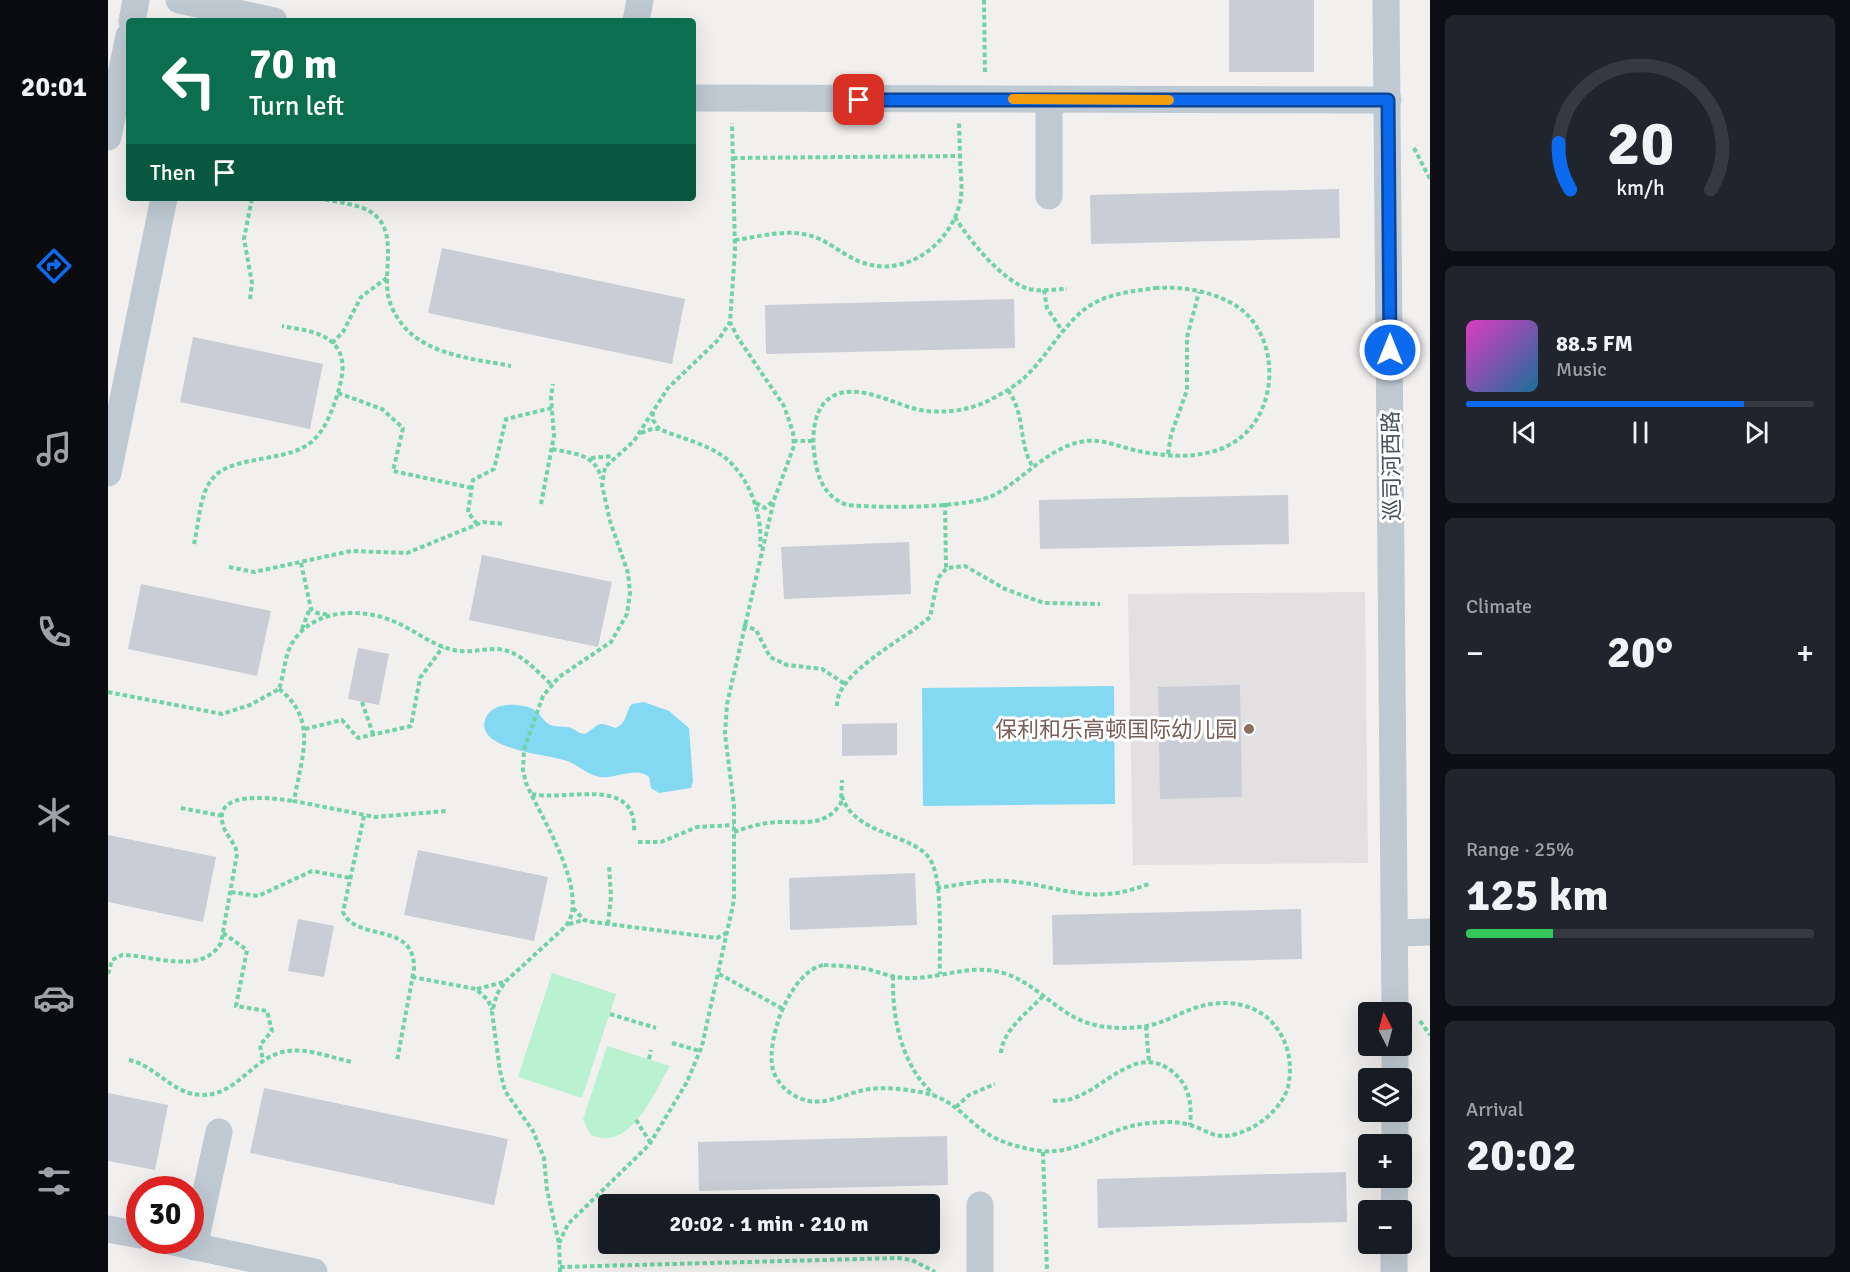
<!DOCTYPE html>
<html lang="en">
<head>
<meta charset="utf-8">
<style>
	body { margin:0; font-family:Signika,"Noto Sans SC",sans-serif; background:#20242c; color:#f1f3f6; height:100vh; display:flex; flex-direction:column; font-size:22px; white-space:nowrap }
	* { box-sizing:border-box; margin:0 }
	p { font-size:20px; color:#9ea1a6 }
	.icon { flex:none; width:33px; height:33px; fill:none; stroke:currentColor; stroke-width:2; stroke-linecap:round; stroke-linejoin:round }
	.map { position:relative; flex:1; overflow:hidden }
	.panel { display:flex; flex-direction:column; gap:15px; padding:15px; background:#0d0f14; width:420px }
	.panel>* { flex:none }
	.guide { position:absolute; left:18px; top:18px; width:570px; height:183px; border-radius:6px; box-shadow:0 6px 24px #0002; background:#0b6e4f; color:#fff; overflow:hidden }
	.needle { width:39px; rotate:354deg }
	.buttons { position:absolute; left:1250px; top:1002px; display:grid; gap:12px }
	.buttons a { display:grid; place-items:center; width:54px; height:54px; border-radius:6px; background:#171b24; box-shadow:0 6px 24px #0002; font-size:30px }
	.speed { position:absolute; left:18px; top:1176px; display:flex; gap:12px; font-size:30px; font-weight:700; text-align:center }
	.speed>* { display:grid; place-content:center; width:78px; height:78px; border-radius:50%; background:#171b24; box-shadow:0 6px 24px #0002; line-height:1 }
	.speed .limit { border:9px solid #d22; background:#fff; color:#111 }
	.pin { position:absolute; display:grid; place-items:center; width:51px; height:51px; color:#fff; margin:-26px; border-radius:12px; box-shadow:0 3px 9px #0006 }
	.me { position:absolute; width:66px; margin:-33px; rotate:0deg; stroke-linejoin:round; filter:drop-shadow(0 0 4px #0008) }
	.turn { display:flex; align-items:center; gap:21px; height:126px; padding:0 24px; font-size:27px }
	.turn .icon { width:78px; height:78px; stroke-width:2.5 }
	.turn b { display:block; font-size:42px; line-height:51px }
	.then { display:flex; align-items:center; height:57px; padding:0 24px; background:#0003; gap:12px; font-size:22px }
	.big { font-size:45px; font-weight:700; line-height:1.1 }
	.panel .tile { flex:1; display:flex; flex-direction:column; justify-content:center; gap:9px; min-width:0; padding:0 21px; border-radius:9px; background:#20242c }
	.panel .dial { align-items:center; gap:0 }
	.dial svg { height:156px; overflow:visible; fill:none; stroke:#363941; stroke-width:7; stroke-linecap:round; text-anchor:middle }
	.dial text { fill:#f1f3f6; stroke:none }
	.song { display:flex; align-items:center; gap:18px }
	.cover { width:72px; height:72px; border-radius:9px; background:linear-gradient(135deg,hsl(310 70% 55%),hsl(200 70% 35%)) }
	.played { height:6px; border-radius:3px; background:linear-gradient(90deg,#0c6aee 80%,#363941 80%) }
	.keys { display:flex; justify-content:space-around; direction:ltr }
	.heat { display:flex; justify-content:space-between; align-items:center; font-size:33px; direction:ltr }
	.charge { height:9px; border-radius:4px; background:linear-gradient(90deg,#34c759 25%,#363941 0) }
	.trip { position:absolute; left:490px; top:1194px; width:342px; height:60px; border-radius:6px; background:#171b24; box-shadow:0 6px 24px #0002; font-weight:700; line-height:60px; text-align:center }
	main { display:flex; flex:1; min-height:0 }
	.menu { display:flex; flex-direction:column; width:108px; justify-content:space-around; align-items:center; background:#090b0e; color:#9ea1a6 }
	.menu .icon { width:42px; height:42px }
	.menu .selected { color:#0c6aee }
	.menu b { font-size:27px; color:#f1f3f6 }
	.map>svg:first-child { display:block }
	.education { fill:#e3e0e1 }
	.green { fill:#baf2d1 }
	.water { fill:#84d9f2 }
	.building { fill:#cacdd5 }
	.lines { fill:none; stroke-linecap:round; stroke-linejoin:round }
	.path { stroke:#6fd3a4; stroke-width:4; stroke-dasharray:4.5 3; stroke-linecap:butt }
	.minor { stroke:#bec9d2; stroke-width:27 }
	.route-casing { stroke:#08459b; stroke-width:15 }
	.route { stroke:#0c6aee; stroke-width:10 }
	.slow { stroke:#f59e0b; stroke-width:10 }
	.education-dot { fill:#8d6e63; stroke:#fff; stroke-width:2 }
	.labels { text-anchor:middle; stroke-width:6; stroke-linejoin:round; paint-order:stroke }
	.street-label { font-size:22px; fill:#45525e; stroke:#fff }
	.education-label { font-size:22px; fill:#785e54; stroke:#fff; text-anchor:end }
</style>
</head>
<body>
<main>
<nav class="menu">
<b>20:01</b>
<svg class="icon selected" aria-label="directions" viewBox="0 0 24 24"><path d="M12 3l9 9-9 9-9-9zM9 14v-3h6M13 9l2 2-2 2"/></svg>
<svg class="icon" aria-label="music" viewBox="0 0 24 24"><path d="M9 18V5l10-2v13"/><circle cx="6" cy="18" r="3"/><circle cx="16" cy="16" r="3"/></svg>
<svg class="icon" aria-label="phone" viewBox="0 0 24 24"><path d="M5 4h4l2 5-3 2q2 4 5 5l2-3 5 2v4C11 20 4 13 5 4z"/></svg>
<svg class="icon" aria-label="climate" viewBox="0 0 24 24"><path d="M12 3v18M4 7l16 10M4 17L20 7"/></svg>
<svg class="icon" aria-label="car" viewBox="0 0 24 24"><path d="M5 17H2v-5l4-1 3-4h7l3 4 3 1v5h-3M9 17h6M6 11h13"/><circle cx="7" cy="17" r="2"/><circle cx="17" cy="17" r="2"/></svg>
<svg class="icon" aria-label="filters" viewBox="0 0 24 24"><path d="M4 7h16M4 17h16"/><circle cx="9" cy="7" r="2"/><circle cx="15" cy="17" r="2"/></svg>
</nav>
<div class="map">
<svg width="1322" height="1272" viewBox="0 0 1322 1272">
	<rect width="100%" height="100%" fill="#f2efef"/>
	<!-- education -->
	<polygon class="education" points="1257,592 1260,863 1025,865 1020,594"/>
	<!-- green -->
	<g class="green">
		<polygon points="444,973 508,994 474,1098 410,1077"/>
		<path d="M499,1046L562,1066C546,1092 522,1155 482,1134L475,1119Z"/>
	</g>
	<!-- water -->
	<g class="water">
		<polygon points="1006,686 1007,804 815,806 814,688"/>
		<path d="M536,702L561,711L581,728L585,781L583,788L551,793L543,788L541,777C528,766 508,779 492,777C480,775 470,765 459,761C439,754 368,750 377,720C383,701 411,703 425,709C432,713 435,721 442,725C449,728 458,725 465,729C470,731 471,734 477,734C494,723 487,721 508,728C520,722 517,712 524,704Z"/>
	</g>
	<!-- building -->
	<g class="building">
		<rect x="1121" y="0" width="85" height="72"/>
		<polygon points="1231,189 1232,238 983,244 982,195"/>
		<polygon points="334,248 577,299 564,364 320,313"/>
		<polygon points="906,299 907,348 658,354 657,305"/>
		<polygon points="85,337 215,364 202,429 72,402"/>
		<polygon points="1180,495 1181,544 932,549 931,500"/>
		<polygon points="801,542 803,594 676,599 673,547"/>
		<polygon points="374,555 504,582 490,647 361,620"/>
		<polygon points="33,584 163,611 149,676 20,649"/>
		<polygon points="250,648 281,654 271,705 240,699"/>
		<polygon points="1132,685 1134,797 1052,799 1050,687"/>
		<polygon points="789,723 789,755 734,756 734,724"/>
		<polygon points="0,835 108,857 95,922 0,902"/>
		<polygon points="310,850 440,877 426,941 296,915"/>
		<polygon points="807,873 809,925 682,930 681,878"/>
		<polygon points="1193,909 1194,959 945,965 944,915"/>
		<polygon points="190,919 226,926 216,977 180,971"/>
		<polygon points="156,1088 400,1139 386,1205 142,1153"/>
		<polygon points="0,1093 60,1105 47,1170 0,1161"/>
		<polygon points="839,1136 840,1185 591,1191 590,1142"/>
		<polygon points="1238,1172 1239,1222 990,1228 989,1179"/>
	</g>
	<g class="lines">
		<!-- path -->
		<g class="path">
			<polyline points="876,0 877,74"/>
			<polyline points="1306,148 1322,179"/>
			<polyline points="625,158 852,156 851,123"/>
			<path d="M210,198C224,201 241,203 255,208C293,223 275,266 280,295C283,312 296,330 310,339C337,357 372,360 403,366"/>
			<path d="M847,217C861,240 895,282 921,289C933,292 947,289 959,289"/>
			<path d="M627,240C650,237 677,229 700,235C721,240 736,257 756,263C797,277 840,246 851,206C856,191 852,172 852,156"/>
			<path d="M1047,288C1076,286 1111,292 1134,310C1174,343 1170,418 1123,444C1095,460 1056,457 1026,450C1009,446 995,439 977,441C942,446 918,477 888,494C862,509 771,508 739,505C722,499 713,486 709,469C700,431 705,383 757,393C778,397 797,408 818,411C840,413 861,410 880,401C895,393 910,385 921,373C943,351 959,318 986,303C1005,293 1026,291 1047,288Z"/>
			<polyline points="936,290 939,308 955,332"/>
			<polyline points="142,299 144,283 136,239 144,198"/>
			<polyline points="224,343 235,332 253,297 280,277"/>
			<path d="M900,390C918,415 910,444 925,467"/>
			<polyline points="230,393 274,409 295,428 285,471 364,488"/>
			<polyline points="545,412 545,420 551,429"/>
			<path d="M533,433L544,429H551C572,438 599,444 616,457C642,477 655,516 652,547"/>
			<polyline points="685,441 705,441"/>
			<path d="M444,449C466,454 487,453 493,478"/>
			<polyline points="1060,454 1063,435 1079,390 1079,337 1091,292"/>
			<polyline points="483,458 505,456"/>
			<polyline points="648,503 657,508 665,501"/>
			<polyline points="837,503 838,569"/>
			<polyline points="433,504 446,436 443,397 445,384"/>
			<polyline points="369,524 360,512 365,480 386,469 398,419 444,408"/>
			<path d="M86,544C91,524 91,494 105,478C113,468 126,465 137,462C192,451 210,454 229,396C233,382 238,365 231,351C220,331 194,330 174,326"/>
			<polyline points="193,563 203,609 209,613 222,615"/>
			<polyline points="121,567 146,572 243,551 299,553 375,522 397,524"/>
			<polyline points="635,625 648,630 662,657 679,665 714,669 737,684"/>
			<polyline points="194,629 202,608"/>
			<path d="M171,689C211,720 193,758 186,801L267,817L339,811"/>
			<path d="M0,692L114,714L142,705L171,689C176,675 176,659 183,645C203,609 251,607 285,621C305,629 322,644 342,649C357,654 372,649 388,649C412,650 427,670 444,685"/>
			<polyline points="254,702 265,734"/>
			<path d="M729,706C727,673 799,638 822,617L830,578L839,568L857,566L897,589L936,603L992,604"/>
			<polyline points="197,729 234,720 250,738 303,726 312,678 335,647"/>
			<path d="M424,794C459,802 530,774 526,833"/>
			<path d="M734,796C746,837 811,833 824,863C835,887 831,946 832,974"/>
			<polyline points="73,808 115,816"/>
			<path d="M256,816L235,912C248,943 307,920 306,969L289,1061"/>
			<path d="M626,832C640,827 654,823 669,822C694,821 717,828 733,803L734,780"/>
			<polyline points="530,842 553,842 589,827 626,825"/>
			<path d="M829,888C851,885 875,879 898,881C955,885 982,908 1043,883"/>
			<polyline points="123,892 150,896 204,871 242,878"/>
			<polyline points="465,908 476,920 485,922 609,938 620,932"/>
			<polyline points="461,924 476,920"/>
			<polyline points="500,924 503,897 501,865"/>
			<polyline points="115,933 139,950 128,1006 159,1011 164,1031 152,1045 155,1061"/>
			<path d="M716,965C730,966 745,966 759,969C771,972 783,977 796,978C833,980 864,961 901,975C933,987 952,1017 987,1025C1004,1029 1025,1029 1043,1025C1057,1022 1070,1014 1084,1009C1116,997 1154,1002 1172,1033C1182,1049 1184,1069 1180,1087C1174,1108 1151,1127 1131,1133C1106,1142 1100,1129 1078,1124C1066,1121 1053,1122 1041,1123C996,1127 968,1160 921,1149C907,1146 892,1142 880,1134C854,1117 846,1098 812,1092C796,1089 778,1087 762,1089C734,1093 711,1112 684,1094C675,1089 668,1079 665,1070C657,1040 683,970 716,965Z"/>
			<path d="M0,974L4,960L14,955C44,955 94,976 113,943L129,854C128,843 118,836 115,825C104,788 168,799 186,801"/>
			<polyline points="611,974 675,1009"/>
			<path d="M785,976C784,1018 793,1064 825,1094"/>
			<polyline points="304,977 368,989 380,1000 384,1010"/>
			<polyline points="369,989 396,982"/>
			<polyline points="502,1014 548,1028"/>
			<polyline points="1312,1021 1322,1035"/>
			<polyline points="1038,1026 1041,1062"/>
			<polyline points="564,1043 592,1051"/>
			<path d="M893,1053C894,1031 920,1012 934,997"/>
			<polyline points="541,1059 543,1050"/>
			<path d="M21,1060C49,1066 64,1095 95,1095C130,1095 146,1055 180,1051C200,1048 224,1058 244,1062"/>
			<path d="M945,1101C951,1100 958,1101 963,1099C998,1089 1030,1040 1067,1074C1082,1087 1084,1106 1082,1125"/>
			<polyline points="848,1107 861,1095 887,1084"/>
			<polyline points="528,1120 542,1142"/>
			<polyline points="935,1152 939,1272"/>
			<polyline points="451,1243 460,1224 541,1145 579,1082 594,1046 626,900 626,806 617,734 619,704 666,500 686,446 685,432 676,406 630,338 622,322 627,250 624,123"/>
			<polyline points="452,1267 790,1258 804,1260 827,1272"/>
			<path d="M452,1272L451,1243L439,1190L436,1158L425,1131L397,1091L392,1071L384,1012L389,994L398,981L458,926C483,893 432,816 418,783L415,770L416,749L435,696L451,677L503,642L519,614L522,593L520,573L502,521L494,485L497,467L526,441L560,388L611,339L622,322"/>
		</g>
		<!-- minor -->
		<g class="minor">
			<polyline points="71,0 166,21"/>
			<polyline points="1278,0 1287,1012"/>
			<polyline points="24,21 28,0"/>
			<polyline points="528,21 532,0"/>
			<polyline points="585,98 1280,100"/>
			<polyline points="0,137 21,36"/>
			<polyline points="941,196 941,99"/>
			<polyline points="0,473 56,198"/>
			<polyline points="1288,933 1322,932"/>
			<polyline points="1287,1078 1287,1046"/>
			<polyline points="1287,1144 1287,1112"/>
			<polyline points="872,1205 872,1272"/>
			<polyline points="1286,1210 1287,1178"/>
			<polyline points="0,1229 32,1235"/>
			<polyline points="56,1240 206,1272"/>
			<polyline points="86,1247 111,1132"/>
			<polyline points="1286,1272 1286,1244"/>
		</g>
	</g>
	<g class="lines">
		<!-- route casing -->
		<g class="route-casing">
			<polyline id="route" points="751,100 1280,100 1282,350"/>
		</g>
		<!-- route -->
		<use href="#route" class="route"/>
		<!-- slow -->
		<polyline class="slow" points="905,99 1061,100"/>
	</g>
	<!-- markers -->
	<circle class="education-dot" cx="1141" cy="729" r="6"/>
	<g class="labels">
		<!-- street labels -->
		<g class="street-label">
			<text transform="translate(1283 466) rotate(-91)" y="8">巡司河西路</text>
		</g>
		<!-- education labels -->
		<g class="education-label">
			<text x="1129" y="737">保利和乐高顿国际幼儿园</text>
		</g>
	</g>
</svg>
<div class="buttons">
<a><svg class="needle" viewBox="-14 -14 28 28"><path d="M0-13l5 13h-10z" fill="#e53935"/><path d="M0 13l5-13h-10z" fill="#9ea1a6"/></svg></a>
<a><svg class="icon" aria-label="layers" viewBox="0 0 24 24"><path d="M12 4l9 5-9 5-9-5zM3 14l9 5 9-5"/></svg></a>
<a>+</a>
<a>−</a>
</div>
<div class="speed"><div class="limit">30</div></div>
<div class="pin" style="left:751px;top:100px;background:#d93025"><svg class="icon" aria-label="arrive" viewBox="0 0 24 24"><path d="M6 21V4h12l-3 4 3 4H6"/></svg></div>
<svg class="me" style="left:1282px;top:350px" viewBox="-20 -20 40 40"><circle r="17" fill="#0c6aee" stroke="#fff" stroke-width="3"/><path d="M0-11L8 9 0 5-8 9z" fill="#fff"/></svg>
<div class="trip">20:02 · 1 min · 210 m</div>
<div class="guide">
<div class="turn"><svg class="icon" aria-label="left" viewBox="0 0 24 24"><path d="M17 20v-9H6M10 6l-5 5 5 5"/></svg><div><b>70 m</b>Turn left</div></div>
<div class="then">Then<svg class="icon" aria-label="arrive" viewBox="0 0 24 24"><path d="M6 21V4h12l-3 4 3 4H6"/></svg></div>
</div>
</div>
<section class="panel">
<div class="tile dial"><svg viewBox="0 0 100 80">
<path d="M14 69A42 42 0 1 1 86 69"/>
<path d="M14 69A42 42 0 0 1 8 45" stroke="#0c6aee"/>
<text x="50" y="56" font-size="32" font-weight="700">20</text>
<text x="50" y="72" font-size="11">km/h</text>
</svg></div>
<div class="tile">
<div class="song"><i class="cover"></i><div><b>88.5 FM</b><p>Music</p></div></div>
<div class="played"></div>
<div class="keys"><svg class="icon" aria-label="previous" viewBox="0 0 24 24"><path d="M18 5L8 12l10 7zM5 5v14"/></svg><svg class="icon" aria-label="pause" viewBox="0 0 24 24"><path d="M8 5v14M16 5v14"/></svg><svg class="icon" aria-label="next" viewBox="0 0 24 24"><path d="M6 5l10 7-10 7zM19 5v14"/></svg></div>
</div>
<div class="tile"><p>Climate</p>
<div class="heat"><a>−</a><b class="big">20°</b><a>+</a></div>
</div>
<div class="tile"><p>Range · 25%</p><b class="big">125 km</b><div class="charge"></div></div>
<div class="tile"><p>Arrival</p><b class="big">20:02</b></div>
</section>
</main>
</body>
</html>
